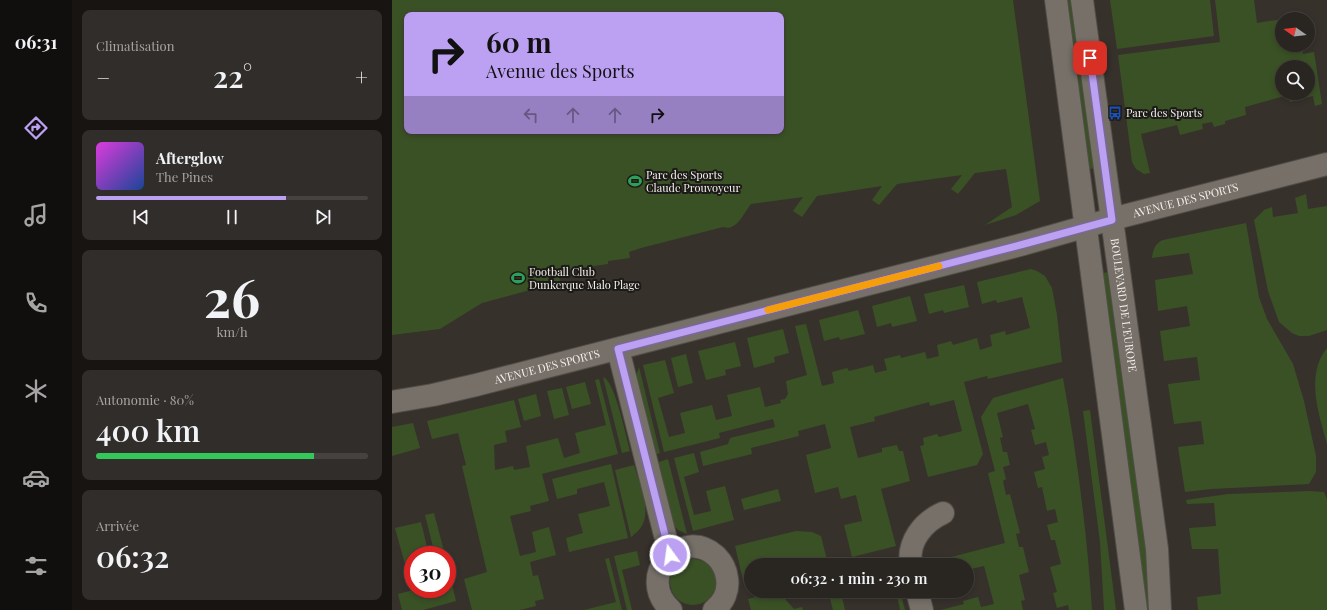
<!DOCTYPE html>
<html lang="fr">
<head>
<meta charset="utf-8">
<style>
	body { margin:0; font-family:"Playfair Display",serif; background:#312d2a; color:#f1f3f6; height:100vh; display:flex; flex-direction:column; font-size:15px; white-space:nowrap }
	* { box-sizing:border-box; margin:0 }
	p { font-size:13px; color:#a5a5a5 }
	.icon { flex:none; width:22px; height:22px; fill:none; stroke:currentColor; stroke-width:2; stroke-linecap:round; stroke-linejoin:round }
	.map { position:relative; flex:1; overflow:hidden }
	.drawer { display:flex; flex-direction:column; gap:10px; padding:10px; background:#171412; width:320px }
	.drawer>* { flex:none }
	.top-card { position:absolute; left:12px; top:12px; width:380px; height:122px; border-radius:8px; box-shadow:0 2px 6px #0003,0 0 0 1px #45423f; background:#bca0f2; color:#111; overflow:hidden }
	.needle { width:26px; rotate:284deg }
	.buttons { position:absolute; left:883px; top:12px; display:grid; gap:8px }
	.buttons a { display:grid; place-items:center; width:40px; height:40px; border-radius:50%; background:#292521; box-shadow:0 2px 6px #0003,0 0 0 1px #45423f; font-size:20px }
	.speed { position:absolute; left:12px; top:546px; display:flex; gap:8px; font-size:20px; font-weight:700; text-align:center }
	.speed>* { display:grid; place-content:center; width:52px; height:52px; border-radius:50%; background:#292521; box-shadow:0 2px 6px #0003,0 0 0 1px #45423f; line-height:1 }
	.speed .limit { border:6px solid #d22; background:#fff; color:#111 }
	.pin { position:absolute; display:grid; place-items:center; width:34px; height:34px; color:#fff; margin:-17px; border-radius:8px; box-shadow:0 2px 6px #0006 }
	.me { position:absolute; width:44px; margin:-22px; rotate:346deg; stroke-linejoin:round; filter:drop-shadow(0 0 3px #0008) }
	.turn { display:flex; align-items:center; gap:14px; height:84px; padding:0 16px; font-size:18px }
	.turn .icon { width:52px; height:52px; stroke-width:2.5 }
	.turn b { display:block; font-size:28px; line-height:34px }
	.lanes { display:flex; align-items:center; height:38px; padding:0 16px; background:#0003; justify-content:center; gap:20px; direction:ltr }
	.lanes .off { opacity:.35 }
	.big { font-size:30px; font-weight:600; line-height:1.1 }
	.drawer .widget { flex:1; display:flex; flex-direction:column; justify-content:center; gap:6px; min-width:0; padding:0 14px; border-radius:8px; background:#312d2a }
	.drawer .dial { align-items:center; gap:0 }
	.dial b { font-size:52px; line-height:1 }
	.song { display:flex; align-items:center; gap:12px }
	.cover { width:48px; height:48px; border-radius:6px; background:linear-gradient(135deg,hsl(300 70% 55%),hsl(220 70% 35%)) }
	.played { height:4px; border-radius:2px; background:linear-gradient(90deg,#bca0f2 70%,#45423f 70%) }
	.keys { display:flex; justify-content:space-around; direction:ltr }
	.heat { display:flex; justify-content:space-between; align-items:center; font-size:22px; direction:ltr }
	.charge { height:6px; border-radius:3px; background:linear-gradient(90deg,#34c759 80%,#45423f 0) }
	.trip { position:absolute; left:352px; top:558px; width:230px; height:40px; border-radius:20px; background:#292521; box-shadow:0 2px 6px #0003,0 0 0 1px #45423f; font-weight:600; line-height:40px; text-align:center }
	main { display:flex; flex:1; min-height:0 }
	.tabs { display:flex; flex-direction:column; width:72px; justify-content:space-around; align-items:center; background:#100f0d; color:#a5a5a5 }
	.tabs .icon { width:28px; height:28px }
	.tabs .current { color:#bca0f2 }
	.tabs b { font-size:18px; color:#f1f3f6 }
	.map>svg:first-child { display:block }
	.green { fill:#3a5125; fill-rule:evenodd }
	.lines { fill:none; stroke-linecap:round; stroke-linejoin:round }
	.minor-casing { stroke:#524d48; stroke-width:24 }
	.minor { stroke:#767069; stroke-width:22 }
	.route-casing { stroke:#7a689d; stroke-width:10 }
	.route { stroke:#bca0f2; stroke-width:7 }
	.slow { stroke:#f59e0b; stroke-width:7 }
	.labels { text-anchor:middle; stroke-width:4; stroke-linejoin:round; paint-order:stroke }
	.poi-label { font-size:11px; fill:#f6f2ee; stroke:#1c1a17; text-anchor:start }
	.street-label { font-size:11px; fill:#f6f2ee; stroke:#1c1a17 }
</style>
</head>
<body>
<main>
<nav class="tabs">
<b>06:31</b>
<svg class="icon current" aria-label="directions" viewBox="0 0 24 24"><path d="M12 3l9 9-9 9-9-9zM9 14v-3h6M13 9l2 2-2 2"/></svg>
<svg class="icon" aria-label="music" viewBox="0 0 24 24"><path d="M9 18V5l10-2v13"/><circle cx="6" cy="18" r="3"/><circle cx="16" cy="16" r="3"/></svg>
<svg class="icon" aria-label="phone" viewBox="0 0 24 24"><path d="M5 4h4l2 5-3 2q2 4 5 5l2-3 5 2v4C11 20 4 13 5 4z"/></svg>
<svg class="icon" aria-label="climate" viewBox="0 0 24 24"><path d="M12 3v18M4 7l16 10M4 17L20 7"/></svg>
<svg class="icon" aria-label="car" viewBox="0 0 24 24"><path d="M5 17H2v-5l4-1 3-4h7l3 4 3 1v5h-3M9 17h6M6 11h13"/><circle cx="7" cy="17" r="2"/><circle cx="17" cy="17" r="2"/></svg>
<svg class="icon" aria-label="filters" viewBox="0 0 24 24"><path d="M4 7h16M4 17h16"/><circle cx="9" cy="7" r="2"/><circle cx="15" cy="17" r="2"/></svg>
</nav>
<section class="drawer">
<div class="widget"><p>Climatisation</p>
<div class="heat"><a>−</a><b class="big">22°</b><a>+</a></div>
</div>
<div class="widget">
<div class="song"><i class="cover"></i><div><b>Afterglow</b><p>The Pines</p></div></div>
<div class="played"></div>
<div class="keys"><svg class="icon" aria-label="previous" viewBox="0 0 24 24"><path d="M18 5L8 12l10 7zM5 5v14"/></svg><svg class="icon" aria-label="pause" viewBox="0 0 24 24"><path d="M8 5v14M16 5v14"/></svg><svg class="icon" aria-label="next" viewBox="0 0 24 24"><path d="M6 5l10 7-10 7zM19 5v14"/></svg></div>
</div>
<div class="widget dial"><b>26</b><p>km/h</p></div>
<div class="widget"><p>Autonomie · 80%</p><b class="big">400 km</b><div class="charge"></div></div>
<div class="widget"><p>Arrivée</p><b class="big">06:32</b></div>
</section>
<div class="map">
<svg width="935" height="610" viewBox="0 0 935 610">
	<rect width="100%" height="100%" fill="#37312c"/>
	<!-- green -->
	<g class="green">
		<path d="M0,0H621L648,201L624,215L593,225L620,207L614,169L583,173L566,194L559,189L570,175L505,184L487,205L480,200L490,186L425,196L410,217L401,211L411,197L359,204C352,213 344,232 331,227L249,248L237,252L238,258L216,261V264L167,271L168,282L90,303L48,329L0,335ZM15,15H389V131H15Z"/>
		<polygon points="673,0 682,0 705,168 696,169"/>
		<polygon points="718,0 818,0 822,36 725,49"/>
		<path d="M823,0H862L865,23L902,17V19H890V45H910L911,54L922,52L930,104L923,106L921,96L898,102L896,95L853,107L854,115L833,121V124L822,127L820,122L810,124L811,129L788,135L785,125L749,134L758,173L752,174L744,169L740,162L726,55L828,42ZM890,67H916V93H890Z"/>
		<polygon points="914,194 916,209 935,206 935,330 917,336 907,336 900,333 887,322 876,291 862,220 872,210 880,207 881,217 906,213 903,198"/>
		<path d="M854,223L867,297L875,319L901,364L912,401L924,456V472L917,484L819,489L793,492L786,447L812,444L809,421L782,424L776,384L808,380L805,357L772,361L768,331L798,326L795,306L766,311L763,280L801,274L797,253L760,258C761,250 763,243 771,240Z"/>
		<polygon points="639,269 645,271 653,276 660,288 665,315 670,362 596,379 595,376 572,382 591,454 585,465 536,477 528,446 532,445 531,438 545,434 547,437 570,431 562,400 538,406 537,402 482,417 483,421 458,427 466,458 490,452 490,448 505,445 507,451 511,451 518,481 489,489 504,546 460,557 452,525 470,521 464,495 449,499 446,487 423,493 414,455 439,448 433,424 406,431 407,436 359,448 360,454 311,466 308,452 336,444 338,438 383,427 381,419 327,433 328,438 272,452 251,365 273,360 282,393 266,398 277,437 293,433 288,413 320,405 324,420 340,416 335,395 368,387 373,407 389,403 388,400 393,399 396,394 394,381 415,375 403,326 414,324 430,386 442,383 440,372 455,368 457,371 481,365 483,373 495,370 492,359 508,355 509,358 533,352 535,359 547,356 545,345 559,341 561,345 585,338 588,350 600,346 598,335 613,331 614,335 638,328 630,297 605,303 604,300 590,304 585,282"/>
		<polygon points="721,271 762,610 751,610 711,273"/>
		<polygon points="572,285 577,307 552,313 551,310 537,314 532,294"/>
		<polygon points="518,296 525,321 500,327 499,323 485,327 480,306"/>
		<polygon points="466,310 473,334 448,340 447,337 432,341 427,320"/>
		<polygon points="391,329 397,353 382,357 383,362 362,368 355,338"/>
		<polygon points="343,342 349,366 333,370 334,375 314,380 306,351"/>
		<path d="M935,348V444C927,414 913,375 935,348Z"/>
		<polygon points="294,354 301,383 286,387 279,358"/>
		<polygon points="247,367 268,453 262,455 243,379"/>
		<path d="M211,377C223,381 234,437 238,451L230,453Z"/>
		<path d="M671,378C685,455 695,532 700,610H677L676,605L665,608L661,593L665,592L658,567L669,564L663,540H659L655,525L666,522L663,509L655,511L650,487L646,488L642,472L653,469L650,457L657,455L654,442L643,445L639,430L643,429L636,404L605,413L611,437L608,438L611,452H615L618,465L611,467L614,479L611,481L614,495L618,494L628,533L624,534L627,547H631L637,572L627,575L633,600L629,601L631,610H549L572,604L571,601L586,597L589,607L602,604L592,566L579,569L578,565L575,566V565H541L544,561L613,543L596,473L603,471L589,417L601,398Z"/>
		<polygon points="207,379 226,454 150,474 157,501 138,506 139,511 118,516 128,556 144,552 140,532 157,527 164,555 138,562 141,576 146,575 152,599 143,601 144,606 128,610 80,610 72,579 95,572 70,466 74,465 66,433 40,439 35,421 122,400 129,427 113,431 115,442 102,445 103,470 121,466 122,470 138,467 134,446 166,438 172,458 188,453 183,433 214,425 203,380"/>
		<polygon points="193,382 199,404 180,409 174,387"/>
		<polygon points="170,388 177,415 162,419 155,391"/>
		<polygon points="144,394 149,416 132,421 126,399"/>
		<polygon points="698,410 724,610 712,610 708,542 691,411"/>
		<polygon points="21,423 28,448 0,456 0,427"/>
		<polygon points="302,453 307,472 292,477 302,515 319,511 314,491 333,486 342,520 301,531 282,458"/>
		<polygon points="276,459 295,534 286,530 279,522 264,463"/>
		<polygon points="219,464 236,538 177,552 174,538 191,533 186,514 218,506 212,482 185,489 185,494 165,499 160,479"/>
		<path d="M242,465C248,486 265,520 241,535V536L239,537L223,470Z"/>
		<polygon points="386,489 389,501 352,510 349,499"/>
		<polygon points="918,491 932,492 935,499 935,610 806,610 805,597 829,594 826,549 800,549 797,528 824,526 822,503 795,504 794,500 836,494"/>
		<polygon points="42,513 53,555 43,555 33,515"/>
		<polygon points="29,522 37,555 21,555 21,574 16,575 3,528"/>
		<polygon points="404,531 420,532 429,536 436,564 430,565 359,565 359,582 352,584 343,546"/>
		<polygon points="245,551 248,565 230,570 240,610 235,610 222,556"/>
		<polygon points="217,558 230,610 192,610 224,602 213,559"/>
		<circle cx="301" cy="582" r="23"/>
		<polygon points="59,580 64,601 31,610 10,610 6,594 25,589 55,589 55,581"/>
		<path d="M398,591H426C417,593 404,600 398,591Z"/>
		<polygon points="436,591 457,591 449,593 453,610 441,610"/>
		<polygon points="504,591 508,591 513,610 508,610"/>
		<polygon points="379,593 393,599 402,609 410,607 411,610 359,610 356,599"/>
	</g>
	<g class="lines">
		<!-- minor casing -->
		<g class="minor-casing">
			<g id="minor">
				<polyline points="664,0 744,610"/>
				<path id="s1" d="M690,0L765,549L768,610"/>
				<polyline points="226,349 278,555"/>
				<path id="s2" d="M0,402L41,395L84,385L632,244L720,219L935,164"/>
				<path d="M519,565C515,542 531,522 551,513"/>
				<polyline points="525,591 530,610"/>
				<path d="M279,610C242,576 290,525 324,556C330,562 334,570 335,578C337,590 332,602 322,610"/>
			</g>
		</g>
		<!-- minor -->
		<use href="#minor" class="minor"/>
	</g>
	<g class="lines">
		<!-- route casing -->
		<g class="route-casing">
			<polyline id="route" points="278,555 226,349 632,244 720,220 698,58"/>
		</g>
		<!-- route -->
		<use href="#route" class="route"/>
		<!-- slow -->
		<polyline class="slow" points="376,310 547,266"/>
	</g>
	<!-- icons -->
	<defs>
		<g id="bus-bare" transform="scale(1.08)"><path d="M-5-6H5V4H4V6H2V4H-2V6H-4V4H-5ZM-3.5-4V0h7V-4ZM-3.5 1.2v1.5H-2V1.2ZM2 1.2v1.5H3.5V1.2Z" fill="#1a4fb4" stroke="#1c1a17" stroke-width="2.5" paint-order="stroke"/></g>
		<g id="stadium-bare" transform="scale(1.08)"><path d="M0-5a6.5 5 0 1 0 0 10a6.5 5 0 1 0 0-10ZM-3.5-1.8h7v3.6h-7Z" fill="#2e9e5b" stroke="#1c1a17" stroke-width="2.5" paint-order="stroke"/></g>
	</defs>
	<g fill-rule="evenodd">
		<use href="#bus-bare" x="723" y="113"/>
		<use href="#stadium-bare" x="243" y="181"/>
		<use href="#stadium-bare" x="126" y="278"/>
	</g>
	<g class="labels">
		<!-- poi labels -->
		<g class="poi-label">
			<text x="734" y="117">Parc des Sports</text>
			<text x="254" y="179">Parc des Sports<tspan x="254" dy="13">Claude Prouvoyeur</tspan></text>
			<text x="137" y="276">Football Club<tspan x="137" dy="13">Dunkerque Malo Plage</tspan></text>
		</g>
		<!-- street labels -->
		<g class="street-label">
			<text dy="4" stroke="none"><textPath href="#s2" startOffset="819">AVENUE DES SPORTS</textPath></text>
			<text dy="4" stroke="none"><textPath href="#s1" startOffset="308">BOULEVARD DE L'EUROPE</textPath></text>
			<text dy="4" stroke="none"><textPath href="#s2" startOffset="159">AVENUE DES SPORTS</textPath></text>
		</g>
	</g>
</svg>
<div class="buttons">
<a><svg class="needle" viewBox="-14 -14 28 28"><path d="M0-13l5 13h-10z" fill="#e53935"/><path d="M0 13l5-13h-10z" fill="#a5a5a5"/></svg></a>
<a><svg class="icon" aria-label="search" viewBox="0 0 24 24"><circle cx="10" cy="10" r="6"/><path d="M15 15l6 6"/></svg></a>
</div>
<div class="speed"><div class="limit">30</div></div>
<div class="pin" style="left:698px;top:58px;background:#d93025"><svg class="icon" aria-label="arrive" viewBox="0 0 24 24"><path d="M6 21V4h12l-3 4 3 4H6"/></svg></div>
<svg class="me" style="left:278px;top:555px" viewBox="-20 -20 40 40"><circle r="17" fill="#bca0f2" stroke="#fff" stroke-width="3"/><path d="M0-11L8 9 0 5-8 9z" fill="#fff"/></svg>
<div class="trip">06:32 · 1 min · 230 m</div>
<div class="top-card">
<div class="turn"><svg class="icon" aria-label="right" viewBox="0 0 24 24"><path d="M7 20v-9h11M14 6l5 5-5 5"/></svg><div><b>60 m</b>Avenue des Sports</div></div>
<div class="lanes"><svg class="icon off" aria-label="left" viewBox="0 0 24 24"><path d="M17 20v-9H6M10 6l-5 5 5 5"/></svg><svg class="icon off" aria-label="ahead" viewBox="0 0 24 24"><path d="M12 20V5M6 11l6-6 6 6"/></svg><svg class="icon off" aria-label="ahead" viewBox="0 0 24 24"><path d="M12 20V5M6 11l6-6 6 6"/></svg><svg class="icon" aria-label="right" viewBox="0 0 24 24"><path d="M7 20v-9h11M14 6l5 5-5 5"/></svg></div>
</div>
</div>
</main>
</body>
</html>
